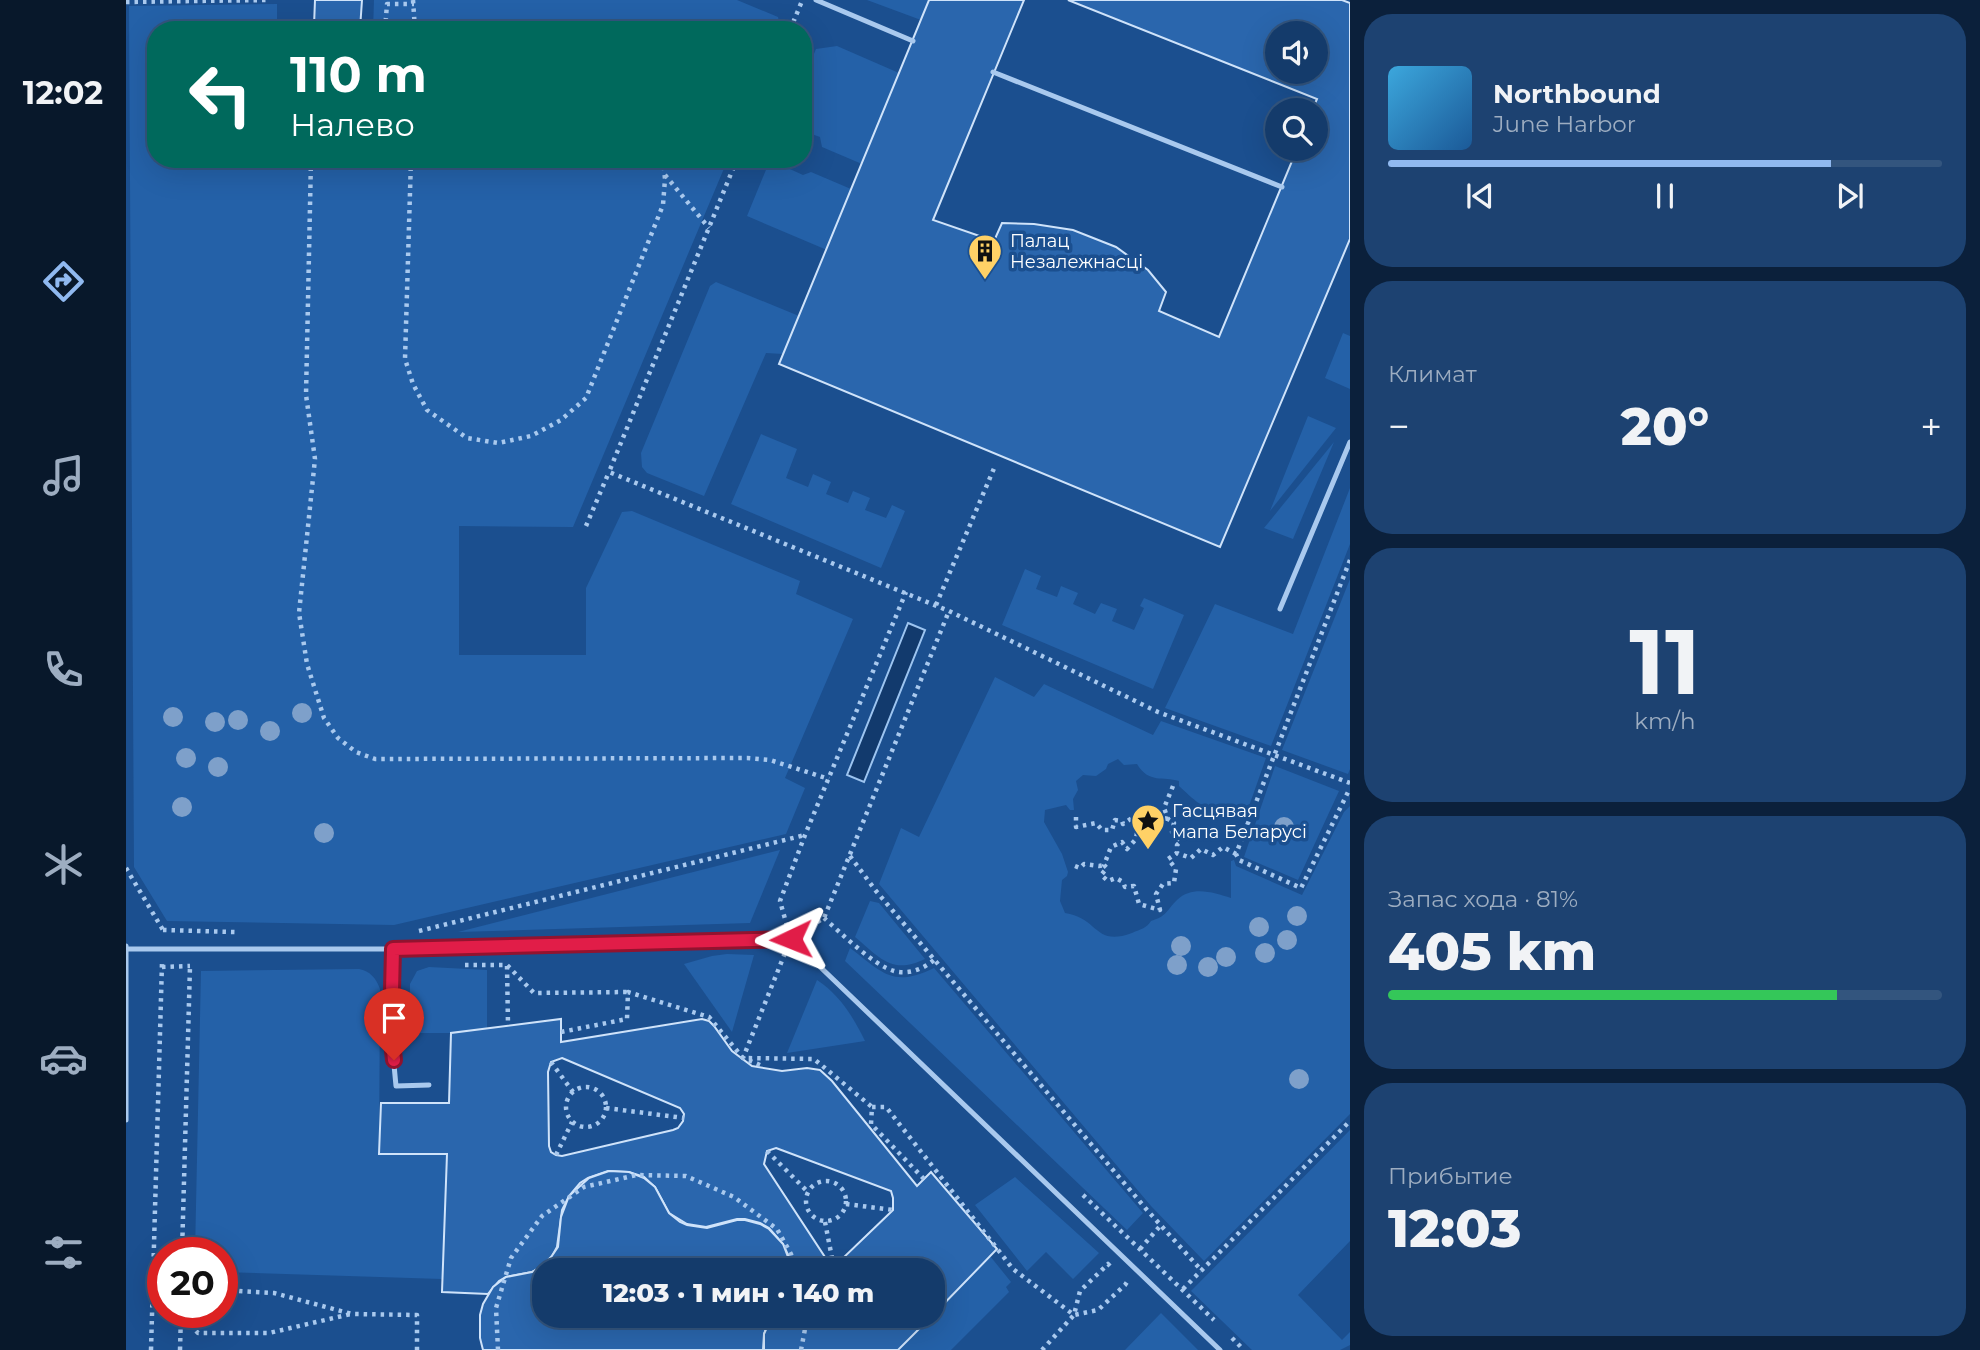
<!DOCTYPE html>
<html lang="ru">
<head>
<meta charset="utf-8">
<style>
	body { margin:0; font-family:Montserrat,sans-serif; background:#1d4271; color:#f1f3f6; height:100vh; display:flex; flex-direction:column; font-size:26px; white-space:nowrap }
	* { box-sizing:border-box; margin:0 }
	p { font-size:23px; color:#9dadc1 }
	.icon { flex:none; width:38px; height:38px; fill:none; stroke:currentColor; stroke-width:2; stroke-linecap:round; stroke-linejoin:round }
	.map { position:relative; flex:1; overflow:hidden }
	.details { display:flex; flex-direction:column; gap:14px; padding:14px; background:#0b203b; width:630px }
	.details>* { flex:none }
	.top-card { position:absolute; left:21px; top:21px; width:665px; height:147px; border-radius:28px; box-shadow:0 7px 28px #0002,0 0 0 2px #33557e; background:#00695c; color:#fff; overflow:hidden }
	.controls { position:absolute; left:1139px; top:21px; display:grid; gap:14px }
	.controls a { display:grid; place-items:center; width:63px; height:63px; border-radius:50%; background:#143b6b; box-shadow:0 7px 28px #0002,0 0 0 2px #33557e; font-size:35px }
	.speed { position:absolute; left:21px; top:1237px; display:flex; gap:14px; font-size:35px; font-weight:700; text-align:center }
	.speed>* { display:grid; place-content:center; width:91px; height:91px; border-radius:50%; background:#143b6b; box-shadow:0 7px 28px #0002,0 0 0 2px #33557e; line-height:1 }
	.speed .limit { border:10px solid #d22; background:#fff; color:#111 }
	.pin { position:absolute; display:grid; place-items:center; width:60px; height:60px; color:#fff; margin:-72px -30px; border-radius:50% 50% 50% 0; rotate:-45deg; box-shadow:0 0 7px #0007 }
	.pin .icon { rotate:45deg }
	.me { position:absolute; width:77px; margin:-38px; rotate:268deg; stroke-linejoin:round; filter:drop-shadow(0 0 5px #0008) }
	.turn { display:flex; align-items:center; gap:24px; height:147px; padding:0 28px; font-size:32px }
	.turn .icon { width:91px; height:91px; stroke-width:2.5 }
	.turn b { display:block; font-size:49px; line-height:60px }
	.big { font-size:52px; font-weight:800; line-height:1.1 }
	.details .widget { flex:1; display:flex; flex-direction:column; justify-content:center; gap:10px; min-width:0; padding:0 24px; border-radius:28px; background:#1d4271 }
	.details .dial { align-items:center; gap:0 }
	.dial b { font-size:91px; line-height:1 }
	.song { display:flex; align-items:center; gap:21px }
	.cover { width:84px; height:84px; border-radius:10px; background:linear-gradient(135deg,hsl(200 70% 55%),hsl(210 70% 35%)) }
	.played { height:7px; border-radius:4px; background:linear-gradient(90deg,#90b9f0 80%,#33557e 80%) }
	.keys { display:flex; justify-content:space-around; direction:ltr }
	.heat { display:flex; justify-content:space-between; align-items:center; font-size:38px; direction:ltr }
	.charge { height:10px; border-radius:5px; background:linear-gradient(90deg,#34c759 81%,#33557e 0) }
	.trip { position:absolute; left:406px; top:1258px; width:413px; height:70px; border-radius:28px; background:#143b6b; box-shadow:0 7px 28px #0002,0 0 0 2px #33557e; font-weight:800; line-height:70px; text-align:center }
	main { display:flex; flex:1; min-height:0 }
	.dock { display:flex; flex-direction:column; width:126px; justify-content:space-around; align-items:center; background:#08182b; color:#9dadc1 }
	.dock .icon { width:49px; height:49px }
	.dock .current { color:#90b9f0 }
	.dock b { font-size:32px; color:#f1f3f6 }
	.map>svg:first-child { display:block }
	.green { fill:#2461a8 }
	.water { fill:#123a6d; stroke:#9cc4f0; stroke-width:2 }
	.building { fill:#2a66ad; stroke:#cfe3fa; stroke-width:2; fill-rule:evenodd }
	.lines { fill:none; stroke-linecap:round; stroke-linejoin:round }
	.path { stroke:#a9c9ee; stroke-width:4.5; stroke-dasharray:3.5 5; stroke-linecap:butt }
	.lane { stroke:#a9c9ee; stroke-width:5 }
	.tree { fill:#7ea0ca }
	.route-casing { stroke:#92132f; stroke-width:18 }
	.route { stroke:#e11d48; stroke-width:12 }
	.labels { text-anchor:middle; stroke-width:7; stroke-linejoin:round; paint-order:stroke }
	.poi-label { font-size:18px; fill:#fff; stroke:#1b4f8f; text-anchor:start }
</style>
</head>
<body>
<main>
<nav class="dock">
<b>12:02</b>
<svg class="icon current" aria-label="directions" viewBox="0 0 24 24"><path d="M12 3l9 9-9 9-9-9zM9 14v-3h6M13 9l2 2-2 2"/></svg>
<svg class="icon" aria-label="music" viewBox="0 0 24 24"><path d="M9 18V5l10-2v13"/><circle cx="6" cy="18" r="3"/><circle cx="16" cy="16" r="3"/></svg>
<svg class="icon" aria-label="phone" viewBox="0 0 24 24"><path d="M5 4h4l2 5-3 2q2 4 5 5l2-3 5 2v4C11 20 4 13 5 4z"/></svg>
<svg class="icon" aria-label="climate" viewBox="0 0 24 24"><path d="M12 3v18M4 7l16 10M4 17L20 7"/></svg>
<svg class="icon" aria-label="car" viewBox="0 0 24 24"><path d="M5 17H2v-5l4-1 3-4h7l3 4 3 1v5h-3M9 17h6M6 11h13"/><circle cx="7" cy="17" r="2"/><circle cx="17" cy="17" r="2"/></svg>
<svg class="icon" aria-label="filters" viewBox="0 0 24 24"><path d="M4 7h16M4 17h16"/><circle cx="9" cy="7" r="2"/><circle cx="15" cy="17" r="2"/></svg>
</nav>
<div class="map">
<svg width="1224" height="1350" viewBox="0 0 1224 1350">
	<rect width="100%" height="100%" fill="#1b4f8f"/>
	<!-- green -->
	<g class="green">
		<polygon points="248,0 611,0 652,17 655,30 247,30"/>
		<polygon points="741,0 803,0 795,20"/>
		<polygon points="151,4 151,27 245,30 30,30 30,159 602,159 447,527 333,526 333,655 460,655 460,588 496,512 506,511 674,581 670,594 727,619 659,778 679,788 660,834 268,925 41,921 8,867 3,6"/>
		<polygon points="711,46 773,73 736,164 696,147 694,137 677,131 677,80 690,49"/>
		<polygon points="644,160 677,175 685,172 725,189 701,250 621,216"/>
		<polygon points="590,282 673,316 657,354 640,353 578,496 521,473 516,467 515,453 584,286"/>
		<polygon points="1217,333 1224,336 1224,389 1199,378"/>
		<polygon points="1182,416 1210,428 1144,511"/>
		<polygon points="635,434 671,449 660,478 682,487 687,474 705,482 700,494 722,503 727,491 744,498 739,510 760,518 766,505 779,511 755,568 605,504"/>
		<polygon points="1208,442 1167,539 1138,528"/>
		<polygon points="1224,488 1224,544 1145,746 1039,708 1089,604 1167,634"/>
		<polygon points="899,569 915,576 910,589 931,597 935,586 952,593 947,604 969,614 975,603 991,609 986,621 1008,630 1018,608 1014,606 1018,598 1058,615 1027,689 876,625"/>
		<polygon points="1224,579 1224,769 1222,774 1156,750"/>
		<path d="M869,677L908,697L918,684L1027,735L1035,721L1140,758L1122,809C1115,810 1106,814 1098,813C1080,812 1066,798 1053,786V781C1037,776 1023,784 1011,764L998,765L992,759L982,764L980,769L970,776L957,775L950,781L952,790L947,799L948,810H944L940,805L919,810L918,822L936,854L942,872L941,876L936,880L934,901L939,913C973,918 968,947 1006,933C1015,929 1021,928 1025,921C1041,916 1040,911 1051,900C1067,885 1088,893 1105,898V861L1108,860L1110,866L1176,895L1218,812L1224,806V1114L1078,1261L1025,1206L753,884L775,828L793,837Z"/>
		<polygon points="1149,766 1213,791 1172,880 1118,857"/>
		<polygon points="654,850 624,923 332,932"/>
		<path d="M744,901L753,903L799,959C766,975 754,958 729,937Z"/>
		<path d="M724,948C757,973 767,988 808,968L1017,1213L1001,1230L719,961Z"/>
		<polygon points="601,954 628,955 606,1032 558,964 586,956"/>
		<polygon points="303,967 361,970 361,1028 325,1033 284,1033 284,984 291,971"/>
		<path d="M233,969C244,971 250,978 254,989L253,1153L321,1154L316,1279L96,1272V1253H69L75,971Z"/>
		<path d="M691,980C713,994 728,1018 739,1041L661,1053Z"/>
		<polygon points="1224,1130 1224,1241 1172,1295 1216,1340 1224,1332 1224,1345 1214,1350 1126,1350 1065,1291"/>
		<polygon points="889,1177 973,1253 947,1279 920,1252 901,1271 849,1205"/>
		<polygon points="864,1256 885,1282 880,1287 883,1292 825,1350 772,1350"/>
		<polygon points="1035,1313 1072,1350 999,1350"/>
	</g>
	<!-- water -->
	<polygon class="water" points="782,623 799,630 738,782 721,775"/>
	<!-- building -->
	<g class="building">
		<polygon points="189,0 236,0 234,29 188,26"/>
		<path d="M803,0H898L807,220L868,241L876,223L908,224L947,230L990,247L1022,270L1040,292L1033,311L1093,337L1171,149H1190V110H1186L1191,99L942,0H1216L1224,3V239L1094,547L653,364ZM1152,33H1190V72H1152Z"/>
		<path d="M435,1019V1042L576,1019L583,1021L588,1026L606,1051L626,1066L656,1071L681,1068L694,1070L706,1081L791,1186L805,1172L871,1249L807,1315V1270H667L665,1261L657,1244L643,1228L634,1223L619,1219H611L580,1227L561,1224L543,1213L529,1187L518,1177L503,1172L482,1171L462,1178L454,1183L443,1196L436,1210L431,1247L426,1256L414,1268L406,1272L380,1277L373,1281L362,1294L316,1292L321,1154H253L255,1103H323L325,1033ZM436,1058L554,1108L558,1114L557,1121L552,1128L547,1130L436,1156L430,1155L425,1152L423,1146L422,1072L425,1062ZM650,1148L765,1191L767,1198V1210L714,1261L710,1263L704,1261L699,1257L638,1164L641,1151Z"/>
		<polygon points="483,1171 503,1172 518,1178 529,1187 543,1213 554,1222 561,1225 581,1228 611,1220 619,1220 634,1224 643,1229 657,1244 667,1270 418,1270 418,1316 645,1316 638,1334 637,1350 357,1350 354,1338 354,1315 357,1304 367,1287 380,1277 406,1272 421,1263 432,1247 435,1217 443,1196 463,1178"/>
		<polygon points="646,1316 806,1316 772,1350 638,1350 638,1334"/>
	</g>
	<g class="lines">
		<!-- path -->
		<g class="path">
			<polyline points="287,0 289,30"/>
			<polyline points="0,2 141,0"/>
			<polyline points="259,30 261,4 288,4"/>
			<polyline points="664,30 676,1"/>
			<polyline points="185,159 180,395 189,459 173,613 181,664 198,718 212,738 230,752 249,759 621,758 644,760 703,779"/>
			<polyline points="285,159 279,359 287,384 301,410 341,438 372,443 405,436 435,420 460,398 537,205 539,179 537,159"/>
			<polyline points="611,159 483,472 823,611 1032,712 1224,783"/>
			<polyline points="539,175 583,228"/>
			<polyline points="460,526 483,472"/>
			<polyline points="1224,560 1110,854 1113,860 1175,888 1224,788"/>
			<polyline points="810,605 869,466"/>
			<polyline points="1047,786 1038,808 1042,819 1048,823 1046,832 1055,841 1051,845 1051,853 1065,858 1075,849 1087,855 1097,847 1110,854"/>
			<polyline points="950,817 950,827 970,823 976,830 986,830 989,820 996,821 997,824 1012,814 1024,814"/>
			<polyline points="1042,819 1024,814 1012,826 1010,839 1001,849 996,842 985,847 978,865 981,868 975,875 982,881 990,878 997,882 999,887 1008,886 1013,904 1034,910 1030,894 1037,884 1048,883 1050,869 1042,859 1051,853"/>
			<polyline points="724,856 750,891 1021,1210 1076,1271"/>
			<polyline points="949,866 954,868 958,864 973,866 978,865"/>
			<polyline points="0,868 37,930 37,933"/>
			<path d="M698,918C715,933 747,965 768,971C782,975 798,969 809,959"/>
			<polyline points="661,926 654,901 679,835 780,592"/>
			<polyline points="37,930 109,932"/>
			<polyline points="293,931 679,835"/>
			<polyline points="677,931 698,918 823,611"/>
			<polyline points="339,965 381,965 408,993 502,992"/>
			<polyline points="381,966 382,1025"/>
			<polyline points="36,967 64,966"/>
			<polyline points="435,1032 501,1019 502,992 583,1017 617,1058 688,1059 746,1107"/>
			<polyline points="425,1062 447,1092"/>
			<polyline points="634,1065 617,1058 659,953"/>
			<circle cx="460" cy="1107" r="20"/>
			<polyline points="480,1108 558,1118"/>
			<polyline points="641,1151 682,1192"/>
			<polyline points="430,1155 446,1122"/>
			<polyline points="798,1179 745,1124 746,1107 760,1107 887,1269 948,1315 972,1310 999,1285 1001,1282 998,1280"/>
			<circle cx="700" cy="1201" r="20"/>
			<polyline points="957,1195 1088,1320"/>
			<polyline points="720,1204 767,1210"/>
			<polyline points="699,1222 707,1263"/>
			<polyline points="1014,1249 1035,1225"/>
			<polyline points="56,1253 64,966"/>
			<polyline points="28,1285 37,1294"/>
			<polyline points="1057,1289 1224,1121"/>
			<polyline points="96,1290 148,1293 226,1314 291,1315 291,1350"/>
			<polyline points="53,1312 72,1333 143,1333 225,1314"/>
			<polyline points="1106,1338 1118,1350"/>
			<polyline points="25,1350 36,963"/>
			<polyline points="54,1350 55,1313"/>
			<polyline points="372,1350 370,1308 385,1258 416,1216 458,1187 511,1175 560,1176 608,1197 651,1229 665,1254 669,1270"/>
			<polyline points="675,1350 679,1329 677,1316"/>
			<polyline points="916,1350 948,1315 954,1291 982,1264 984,1266"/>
		</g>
		<!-- lane -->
		<g class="lane">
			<polyline points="690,0 787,41"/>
			<polyline points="867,72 1156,187"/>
			<polyline points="1154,609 1224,442"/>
			<polyline points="0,946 0,1120"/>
			<polyline points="1,949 267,949 665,939 1094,1350"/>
			<polyline points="267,949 265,1033 270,1086 303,1085"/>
		</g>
	</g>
	<!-- trees -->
	<g class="tree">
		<circle cx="176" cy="713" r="10"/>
		<circle cx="47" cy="717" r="10"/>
		<circle cx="112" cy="720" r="10"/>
		<circle cx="89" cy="722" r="10"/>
		<circle cx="144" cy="731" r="10"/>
		<circle cx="60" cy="758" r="10"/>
		<circle cx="92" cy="767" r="10"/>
		<circle cx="56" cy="807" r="10"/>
		<circle cx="1158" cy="827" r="10"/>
		<circle cx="198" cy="833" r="10"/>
		<circle cx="1171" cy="916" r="10"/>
		<circle cx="1133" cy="927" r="10"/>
		<circle cx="1161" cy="940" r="10"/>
		<circle cx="1055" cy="946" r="10"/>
		<circle cx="1139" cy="953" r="10"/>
		<circle cx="1100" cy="957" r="10"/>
		<circle cx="1051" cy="965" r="10"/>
		<circle cx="1082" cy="967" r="10"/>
		<circle cx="1173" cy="1079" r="10"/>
	</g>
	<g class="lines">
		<!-- route casing -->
		<g class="route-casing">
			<polyline id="route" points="268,1060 265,1033 267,949 665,939"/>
		</g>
		<!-- route -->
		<use href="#route" class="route"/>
	</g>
	<!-- icons -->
	<defs>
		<g id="building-pin" transform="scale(1.75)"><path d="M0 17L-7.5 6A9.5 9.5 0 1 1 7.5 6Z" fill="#ffd166" stroke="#1b4f8f"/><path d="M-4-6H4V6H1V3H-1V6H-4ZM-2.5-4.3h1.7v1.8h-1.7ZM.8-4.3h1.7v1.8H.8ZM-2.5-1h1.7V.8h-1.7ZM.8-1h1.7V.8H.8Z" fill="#111"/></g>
		<g id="sight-pin" transform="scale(1.75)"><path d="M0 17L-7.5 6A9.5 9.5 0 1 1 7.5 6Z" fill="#ffd166" stroke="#1b4f8f"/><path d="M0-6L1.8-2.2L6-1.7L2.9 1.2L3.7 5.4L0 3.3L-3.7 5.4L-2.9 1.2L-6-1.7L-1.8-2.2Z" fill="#111"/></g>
	</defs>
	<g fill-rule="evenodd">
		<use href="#building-pin" x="859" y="251"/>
		<use href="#sight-pin" x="1022" y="821"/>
	</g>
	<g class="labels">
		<!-- poi labels -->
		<g class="poi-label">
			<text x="884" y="247">Палац<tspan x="884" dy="21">Незалежнасці</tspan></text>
			<text x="1046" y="817">Гасцявая<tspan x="1046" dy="21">мапа Беларусі</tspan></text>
		</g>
	</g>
</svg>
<div class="controls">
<a><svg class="icon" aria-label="sound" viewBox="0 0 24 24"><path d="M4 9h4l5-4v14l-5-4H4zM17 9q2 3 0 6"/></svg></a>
<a><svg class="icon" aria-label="search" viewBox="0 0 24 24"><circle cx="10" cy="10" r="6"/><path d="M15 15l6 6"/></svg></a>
</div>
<div class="speed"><div class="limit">20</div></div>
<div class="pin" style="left:268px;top:1060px;background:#d93025"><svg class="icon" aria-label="arrive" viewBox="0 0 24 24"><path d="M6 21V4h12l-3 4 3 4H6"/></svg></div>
<svg class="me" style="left:665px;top:939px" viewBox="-20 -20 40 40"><path d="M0-17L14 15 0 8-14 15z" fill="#e11d48" stroke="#fff" stroke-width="4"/></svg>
<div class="trip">12:03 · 1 мин · 140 m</div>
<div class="top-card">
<div class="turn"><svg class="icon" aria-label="left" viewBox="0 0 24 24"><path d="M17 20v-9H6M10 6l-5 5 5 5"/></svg><div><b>110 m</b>Налево</div></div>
</div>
</div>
<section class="details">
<div class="widget">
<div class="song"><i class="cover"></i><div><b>Northbound</b><p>June Harbor</p></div></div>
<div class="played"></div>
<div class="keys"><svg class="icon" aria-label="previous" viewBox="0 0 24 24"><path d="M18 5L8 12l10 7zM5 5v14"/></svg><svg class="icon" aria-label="pause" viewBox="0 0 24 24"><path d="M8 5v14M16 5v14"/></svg><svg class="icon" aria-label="next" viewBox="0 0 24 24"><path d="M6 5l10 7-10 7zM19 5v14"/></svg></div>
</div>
<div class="widget"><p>Климат</p>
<div class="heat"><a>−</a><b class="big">20°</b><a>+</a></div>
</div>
<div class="widget dial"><b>11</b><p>km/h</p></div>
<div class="widget"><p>Запас хода · 81%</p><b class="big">405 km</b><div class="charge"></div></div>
<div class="widget"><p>Прибытие</p><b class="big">12:03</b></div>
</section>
</main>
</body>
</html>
